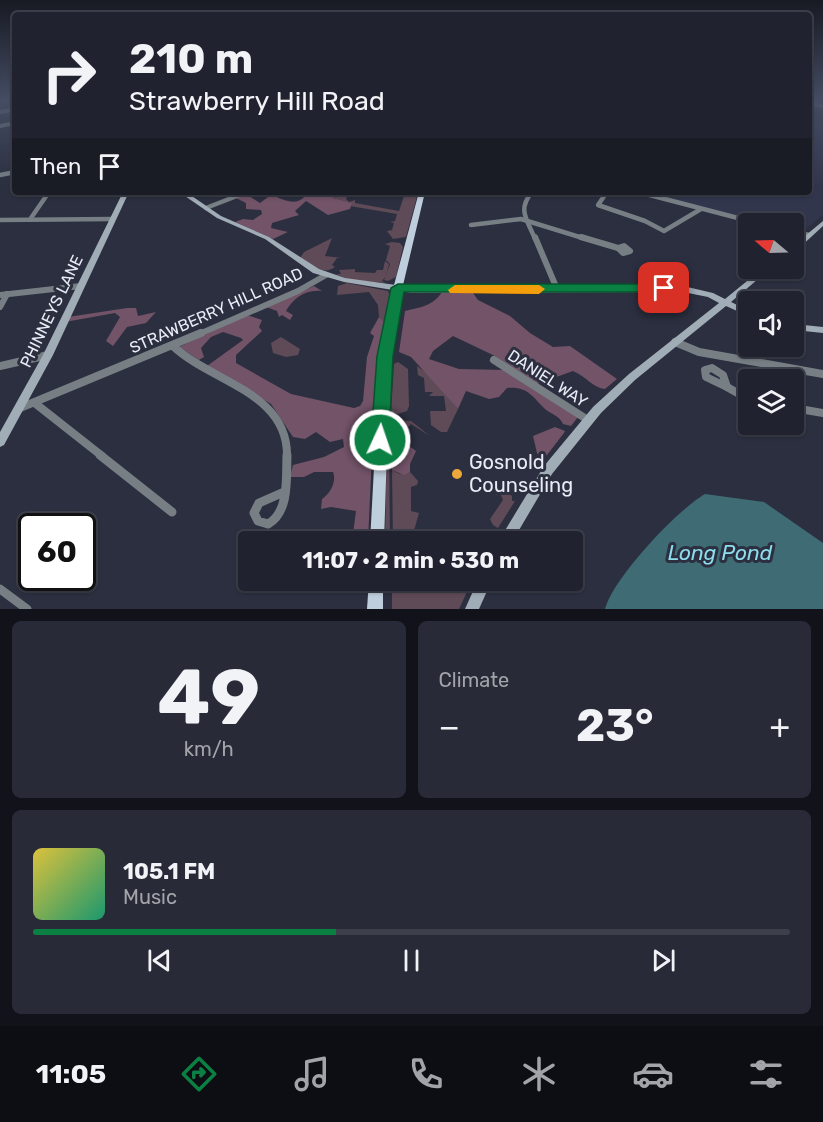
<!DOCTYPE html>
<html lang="en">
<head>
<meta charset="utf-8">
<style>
	body { margin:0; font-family:Rubik,sans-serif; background:#282b37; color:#f1f3f6; height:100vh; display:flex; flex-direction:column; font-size:22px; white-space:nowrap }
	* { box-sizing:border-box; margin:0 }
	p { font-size:20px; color:#a2a4aa }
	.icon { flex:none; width:33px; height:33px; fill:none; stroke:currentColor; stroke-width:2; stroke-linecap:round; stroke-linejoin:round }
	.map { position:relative; height:609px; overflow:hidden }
	.side { display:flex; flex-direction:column; gap:12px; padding:12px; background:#12131a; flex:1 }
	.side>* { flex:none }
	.top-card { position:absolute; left:12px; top:12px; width:800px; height:183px; border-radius:6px; box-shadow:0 2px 4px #0004,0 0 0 2px #3d404b; background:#20232f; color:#f1f3f6; overflow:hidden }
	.needle { width:39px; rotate:289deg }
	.controls { position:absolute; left:738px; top:213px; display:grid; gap:12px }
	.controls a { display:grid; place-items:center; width:66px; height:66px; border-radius:6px; background:#20232f; box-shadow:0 2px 4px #0004,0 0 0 2px #3d404b; font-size:30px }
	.speed { position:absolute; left:18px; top:513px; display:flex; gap:12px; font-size:30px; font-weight:700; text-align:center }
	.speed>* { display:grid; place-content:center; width:78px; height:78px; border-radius:50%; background:#20232f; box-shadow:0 2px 4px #0004,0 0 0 2px #3d404b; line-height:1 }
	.speed .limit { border:3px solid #111; border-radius:9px; background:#fff; color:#111 }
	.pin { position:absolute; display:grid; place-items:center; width:51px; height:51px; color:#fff; margin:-26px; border-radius:12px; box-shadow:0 3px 9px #0006 }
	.me { position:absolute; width:66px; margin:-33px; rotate:3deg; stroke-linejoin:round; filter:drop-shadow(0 0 4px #0008) }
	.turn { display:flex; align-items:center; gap:21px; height:126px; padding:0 18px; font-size:27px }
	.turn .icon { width:78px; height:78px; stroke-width:2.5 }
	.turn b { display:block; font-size:42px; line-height:51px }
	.then { display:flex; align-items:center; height:57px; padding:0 18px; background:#0003; gap:12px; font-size:22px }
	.big { font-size:45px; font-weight:700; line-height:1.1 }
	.side .card { flex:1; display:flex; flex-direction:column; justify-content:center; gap:9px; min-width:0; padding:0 21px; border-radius:9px; background:#282b37 }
	.side .dial { align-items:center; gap:0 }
	.dial b { font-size:78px; line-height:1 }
	.song { display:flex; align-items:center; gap:18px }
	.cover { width:72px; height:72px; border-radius:9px; background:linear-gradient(135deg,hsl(50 70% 55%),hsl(160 70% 35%)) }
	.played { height:6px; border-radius:3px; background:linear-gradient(90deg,#0b8043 40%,#3d404b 40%) }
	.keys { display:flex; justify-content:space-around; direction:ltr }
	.heat { display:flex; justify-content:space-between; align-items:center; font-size:33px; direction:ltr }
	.side .tiles { flex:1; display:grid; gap:12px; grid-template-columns:1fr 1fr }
	.card:last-child { grid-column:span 2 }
	.trip { position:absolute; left:238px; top:531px; width:345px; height:60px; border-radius:6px; background:#20232f; box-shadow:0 2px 4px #0004,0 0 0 2px #3d404b; font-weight:700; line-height:60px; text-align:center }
	.menu { display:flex; height:96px; justify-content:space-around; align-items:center; background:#0d0e13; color:#a2a4aa }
	.menu .icon { width:42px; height:42px }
	.menu .active { color:#0b8043 }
	.menu b { font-size:27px; color:#f1f3f6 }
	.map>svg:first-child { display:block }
	.built { fill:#32364d }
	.green { fill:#5f4a58 }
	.forest { fill:#725368 }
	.water { fill:#3e6b74 }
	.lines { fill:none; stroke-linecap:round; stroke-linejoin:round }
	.minor-far4 { stroke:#777f85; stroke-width:4 }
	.minor-far3 { stroke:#777f85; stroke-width:4.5 }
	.minor-far2 { stroke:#777f85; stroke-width:6 }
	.minor-far1 { stroke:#777f85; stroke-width:8 }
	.minor { stroke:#777f85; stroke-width:9 }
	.secondary { fill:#a0acb6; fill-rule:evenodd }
	.primary { fill:#bfcedc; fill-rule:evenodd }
	.route { fill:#0b8043; stroke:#07532c; stroke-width:1.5 }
	.slow { fill:#f59e0b }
	.poi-dot { fill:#eca93a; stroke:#2b2f3f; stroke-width:2 }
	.labels { text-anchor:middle; stroke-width:6; stroke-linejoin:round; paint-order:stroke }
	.street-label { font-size:16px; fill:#e9ebf6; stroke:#2b2f3f }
	.near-poi-label { font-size:20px; fill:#e9ebf6; stroke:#2b2f3f; text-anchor:start }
	.near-water-label { font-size:21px; font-style:italic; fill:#8dddec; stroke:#2b2f3f }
</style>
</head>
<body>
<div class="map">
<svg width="823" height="609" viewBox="0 0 823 609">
	<rect width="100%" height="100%" fill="#2b2f3f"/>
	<!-- built -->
	<polygon class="built" points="809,118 823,122 823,215 802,232 794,230 794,224 767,223 645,192 808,192"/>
	<!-- green -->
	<g class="green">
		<polygon points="336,192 349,193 346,199 349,202 355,200 355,203 399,211 405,193 418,193 406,237 393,239 387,231 392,230 394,223 390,222 395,221 397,214 350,206 351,203 333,198"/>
		<path d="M332,238L325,256L342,258H337L332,265L335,267C323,276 312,265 300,258L304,252Z"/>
		<polygon points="392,242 400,243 403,247 396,277 388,281 384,280 390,264 386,260 390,246 385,244"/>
		<polygon points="385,261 389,264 386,276 382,281 386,283 349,280 336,274 341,274 339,270 355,269 355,272 375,273 377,270 383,270"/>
		<polygon points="347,283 388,291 390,297 385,322 379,317 378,305 369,292 337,295 338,286"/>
		<polygon points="281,337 300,349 298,355 286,357 273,353 271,343"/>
		<polygon points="398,362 408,369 409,406 407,411 398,414 391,412 394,364"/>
		<polygon points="417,366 429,375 458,409 447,432 441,432 431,425 430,411 446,411 444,396 429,396 433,392 425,392 424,378 418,375"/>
		<polygon points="395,420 411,421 430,436 411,424 399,438 404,442 396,441 396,446 392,447 392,423"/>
		<polygon points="389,425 390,541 385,542 387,434"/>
		<polygon points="392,470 400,474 410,472 418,481 417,485 411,487 411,511 419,513 411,541 393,541"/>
		<polygon points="492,481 512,496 512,501 515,501 498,528 493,525 490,519 503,500 500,493 497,495 487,487 492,487"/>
		<polygon points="392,581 423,581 449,587 451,581 472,581 459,609 392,609"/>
	</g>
	<!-- forest -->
	<g class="forest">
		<path d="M260,192C275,192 292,211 305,196L298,194L286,197L272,192H336L333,198L352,203L350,209L328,215L306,201L295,211L299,215L272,223L271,228L288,232L273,239L235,222L243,219L253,220L262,214L261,210L246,209V203L236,198L246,194L260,203L268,197Z"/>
		<path d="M314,286L322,291C306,289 293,298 286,311L293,315L290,320L282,315L279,317L277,311L266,307Z"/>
		<path d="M442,292L473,293L478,300L510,316L530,333L553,347L570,346L617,379L605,389C593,388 587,377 573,371L537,384L495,356L453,336L433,351L429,359L459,369L507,370L578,417L571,426L563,424C559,415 552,415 545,409C532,396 527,386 507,388L499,397L489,399L466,391L458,409L411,357L399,352L405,311C421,307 433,306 442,292Z"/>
		<polygon points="127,308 136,308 138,316 156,312 146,323 127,327 113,346 106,341 120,317 115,313 65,322 68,317"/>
		<path d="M247,315L262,320L259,327L262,331L236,355V363L291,394L354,408L360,406L363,401L367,357L374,336L370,333L379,317L385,322L375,390L368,541H352L356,511L331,507L321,509L322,499C330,494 337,481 333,472H314L304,477H290L293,465L324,457L344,447L343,439L330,442L316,432L305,439L293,437L271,404L207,366L243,340L241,338L223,332L211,337L201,348L204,357L199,360L179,347Z"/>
		<polygon points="555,427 565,431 564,433 547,455 541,458 537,453 533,436"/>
		<polygon points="404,442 416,451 410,464 410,472 404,475 392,470 392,447"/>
	</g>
	<!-- water -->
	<path class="water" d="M705,494L764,502L823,543V609H605C613,578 677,510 705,494Z"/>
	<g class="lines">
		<!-- minor-far4 -->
		<g class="minor-far4">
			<polyline points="12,101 15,121"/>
			<polyline points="808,103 823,106"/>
			<polyline points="0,112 13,110"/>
			<polyline points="0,126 15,123"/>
		</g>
		<!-- minor-far3 -->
		<g class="minor-far3">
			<polyline points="0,175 15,172"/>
			<path d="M532,192C517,210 527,219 535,239"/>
			<polyline points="607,192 598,205 645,221 664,231 701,209"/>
			<polyline points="638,192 761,224"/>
			<polyline points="206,208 247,192"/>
			<polyline points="31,218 49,192"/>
			<polyline points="0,220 113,219"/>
			<polyline points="471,225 521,219 586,239"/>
			<polyline points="794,231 809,235"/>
		</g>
		<!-- minor-far2 -->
		<g class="minor-far2">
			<polyline points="535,237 557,289"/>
			<polyline points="581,237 618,248"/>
			<polygon points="624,246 630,251 623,253 618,248"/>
			<polyline points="0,295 81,286"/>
			<polyline points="0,307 7,294"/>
			<polyline points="197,335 298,291 326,275"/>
		</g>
		<!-- minor-far1 -->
		<g class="minor-far1">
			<polyline points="675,342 699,352 823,374"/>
			<path d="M173,346C211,382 288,392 287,456"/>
			<polyline points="494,360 588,420"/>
			<polyline points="0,366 48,355"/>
			<polygon points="712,368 723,375 727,387 706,377 705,370"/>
			<polyline points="727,387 748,399"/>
			<polyline points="36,404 102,456"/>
			<polyline points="20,408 201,333"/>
			<polyline points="794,408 823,413"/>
		</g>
		<!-- minor -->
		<g class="minor">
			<polyline points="100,455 172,512"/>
			<path d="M284,492L259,503L254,513L258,521L268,524C290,512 286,476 287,455"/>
			<polyline points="0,589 27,609"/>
		</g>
		<!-- secondary -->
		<g class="secondary">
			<polygon points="123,192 129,192 53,355 4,445 0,447 0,432 43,355"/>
			<polygon points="179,192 186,192 221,216 269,237 319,269 345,278 411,287 683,286 713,293 725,299 763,268 771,268 731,302 748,310 748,316 726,306 635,380 601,413 552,474 512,542 498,542 544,466 593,407 629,374 719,303 708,297 683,292 411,293 344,282 313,273 265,239 217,218"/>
			<polygon points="823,221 823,226 797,250 794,250 794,245"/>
			<polygon points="794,324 823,327 823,333 794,330"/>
			<polygon points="478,580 492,580 479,609 465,609"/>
		</g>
		<!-- primary -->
		<g class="primary">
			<polygon points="419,192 425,192 396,315 390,356 384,542 370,542 380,356 386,315"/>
			<polygon points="369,580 383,580 383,609 367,609"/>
		</g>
	</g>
	<!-- sky -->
	<linearGradient id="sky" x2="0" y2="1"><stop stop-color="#181a23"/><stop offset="0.54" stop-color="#444d63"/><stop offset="1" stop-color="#444d63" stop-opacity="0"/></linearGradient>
	<rect width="823" height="186" fill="url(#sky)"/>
	<!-- route -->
	<polygon class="route" points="398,284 664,284 670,288 664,292 404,292 393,356 389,440 386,445 380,448 374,445 371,440 377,356 391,288"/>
	<!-- slow -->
	<polygon class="slow" points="455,285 539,285 545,289 539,294 450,293 448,290"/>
	<!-- markers -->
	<circle class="poi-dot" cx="457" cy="474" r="6"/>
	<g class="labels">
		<!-- street labels -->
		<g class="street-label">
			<text transform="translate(216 310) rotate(-24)" y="6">STRAWBERRY HILL ROAD</text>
			<text transform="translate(51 311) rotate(-64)" y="6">PHINNEYS LANE</text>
			<text transform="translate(548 378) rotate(33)" y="6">DANIEL WAY</text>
		</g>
		<!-- near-poi labels -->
		<g class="near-poi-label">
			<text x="469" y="469">Gosnold<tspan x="469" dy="23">Counseling</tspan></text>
		</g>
		<!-- near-water labels -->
		<g class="near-water-label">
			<text x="720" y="560">Long Pond</text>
		</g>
	</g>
</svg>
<div class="controls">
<a><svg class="needle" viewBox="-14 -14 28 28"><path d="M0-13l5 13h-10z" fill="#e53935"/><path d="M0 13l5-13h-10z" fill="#a2a4aa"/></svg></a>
<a><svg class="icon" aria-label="sound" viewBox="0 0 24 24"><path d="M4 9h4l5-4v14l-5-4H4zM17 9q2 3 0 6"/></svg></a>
<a><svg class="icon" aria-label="layers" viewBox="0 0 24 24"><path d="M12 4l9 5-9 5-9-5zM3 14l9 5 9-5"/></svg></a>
</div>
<div class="speed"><div class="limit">60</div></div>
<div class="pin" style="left:664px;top:288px;background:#d93025"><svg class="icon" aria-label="arrive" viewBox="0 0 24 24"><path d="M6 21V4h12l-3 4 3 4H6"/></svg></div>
<svg class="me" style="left:380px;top:440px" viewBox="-20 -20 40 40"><circle r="17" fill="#0b8043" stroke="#fff" stroke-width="3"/><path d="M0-11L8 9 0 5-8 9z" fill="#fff"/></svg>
<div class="trip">11:07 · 2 min · 530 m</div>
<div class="top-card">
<div class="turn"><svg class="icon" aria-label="right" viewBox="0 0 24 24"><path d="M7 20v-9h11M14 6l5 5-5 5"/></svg><div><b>210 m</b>Strawberry Hill Road</div></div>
<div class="then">Then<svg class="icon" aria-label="arrive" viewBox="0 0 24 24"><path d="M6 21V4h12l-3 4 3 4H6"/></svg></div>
</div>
</div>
<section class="side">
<div class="tiles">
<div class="card dial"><b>49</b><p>km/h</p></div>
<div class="card"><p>Climate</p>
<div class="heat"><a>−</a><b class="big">23°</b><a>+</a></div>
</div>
<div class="card">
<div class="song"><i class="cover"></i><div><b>105.1 FM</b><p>Music</p></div></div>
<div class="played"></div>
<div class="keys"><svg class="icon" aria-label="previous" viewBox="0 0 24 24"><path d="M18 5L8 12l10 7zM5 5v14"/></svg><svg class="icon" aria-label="pause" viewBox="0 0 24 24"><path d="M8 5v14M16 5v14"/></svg><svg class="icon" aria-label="next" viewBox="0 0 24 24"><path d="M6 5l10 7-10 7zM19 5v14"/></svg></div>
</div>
</div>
</section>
<nav class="menu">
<b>11:05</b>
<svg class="icon active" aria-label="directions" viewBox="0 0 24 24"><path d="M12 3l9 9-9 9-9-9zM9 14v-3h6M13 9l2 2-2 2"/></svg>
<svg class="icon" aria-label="music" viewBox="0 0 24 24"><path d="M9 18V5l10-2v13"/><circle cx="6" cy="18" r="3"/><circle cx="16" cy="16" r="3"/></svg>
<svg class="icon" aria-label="phone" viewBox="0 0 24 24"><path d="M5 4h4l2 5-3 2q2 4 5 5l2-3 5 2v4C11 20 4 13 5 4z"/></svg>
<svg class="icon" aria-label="climate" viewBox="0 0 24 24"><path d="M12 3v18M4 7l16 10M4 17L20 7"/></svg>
<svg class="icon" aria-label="car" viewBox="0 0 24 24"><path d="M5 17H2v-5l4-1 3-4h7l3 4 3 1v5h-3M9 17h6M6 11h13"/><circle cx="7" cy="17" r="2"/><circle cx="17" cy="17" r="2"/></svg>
<svg class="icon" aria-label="filters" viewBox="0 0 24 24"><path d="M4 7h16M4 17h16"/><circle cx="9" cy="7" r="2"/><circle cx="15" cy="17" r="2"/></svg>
</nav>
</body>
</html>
